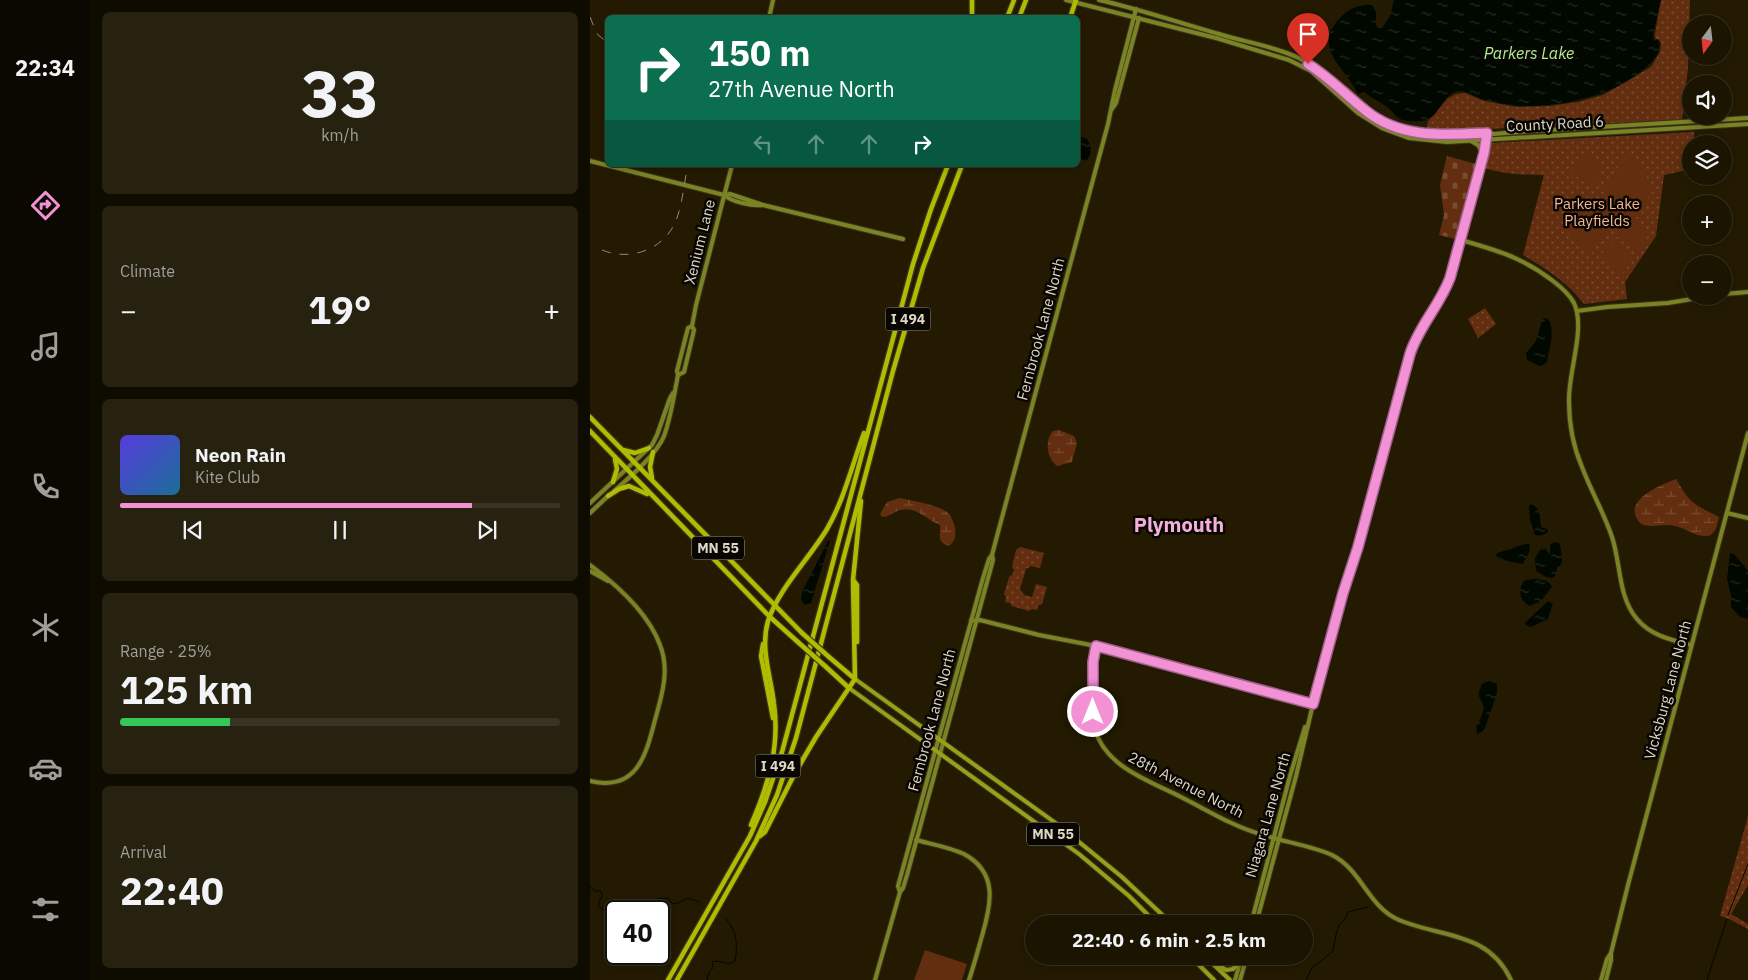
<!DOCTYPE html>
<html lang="en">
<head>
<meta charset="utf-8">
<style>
	body { margin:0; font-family:"IBM Plex Sans",sans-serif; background:#272110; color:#f1f3f6; height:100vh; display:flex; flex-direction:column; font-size:19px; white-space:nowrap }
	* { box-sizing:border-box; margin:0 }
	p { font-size:16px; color:#9f9e99 }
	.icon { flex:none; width:28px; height:28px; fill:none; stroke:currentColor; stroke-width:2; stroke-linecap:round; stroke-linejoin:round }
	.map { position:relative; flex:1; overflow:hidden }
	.side { display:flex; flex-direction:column; gap:12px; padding:12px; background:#0e0b01; width:500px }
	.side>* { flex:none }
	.top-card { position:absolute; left:15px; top:15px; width:475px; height:152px; border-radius:8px; box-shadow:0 2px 8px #0003,0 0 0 1px #383323; background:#0b6e4f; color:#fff; overflow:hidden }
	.needle { width:32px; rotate:195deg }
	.controls { position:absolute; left:1092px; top:15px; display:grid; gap:10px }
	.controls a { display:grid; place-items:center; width:50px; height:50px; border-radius:50%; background:#1a1401; box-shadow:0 2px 8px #0003,0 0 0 1px #383323; font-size:25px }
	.speed { position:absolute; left:15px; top:900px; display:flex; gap:10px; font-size:25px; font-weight:700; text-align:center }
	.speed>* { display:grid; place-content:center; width:65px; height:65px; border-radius:50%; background:#1a1401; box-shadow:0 2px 8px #0003,0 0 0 1px #383323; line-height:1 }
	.speed .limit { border:2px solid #111; border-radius:8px; background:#fff; color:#111 }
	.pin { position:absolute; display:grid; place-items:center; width:42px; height:42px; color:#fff; margin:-51px -21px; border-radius:50% 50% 50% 0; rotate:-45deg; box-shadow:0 0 5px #0007 }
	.pin .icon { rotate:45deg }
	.me { position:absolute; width:55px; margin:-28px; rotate:0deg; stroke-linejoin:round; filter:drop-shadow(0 0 4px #0008) }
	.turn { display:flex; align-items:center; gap:18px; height:105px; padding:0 20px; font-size:22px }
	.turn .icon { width:65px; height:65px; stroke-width:2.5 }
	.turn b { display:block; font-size:35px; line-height:42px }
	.lanes { display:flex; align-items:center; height:48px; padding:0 20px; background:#0003; justify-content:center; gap:25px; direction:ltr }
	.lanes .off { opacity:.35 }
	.big { font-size:38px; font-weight:800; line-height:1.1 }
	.side .tile { flex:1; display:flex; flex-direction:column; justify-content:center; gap:8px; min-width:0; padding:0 18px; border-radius:8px; background:#272110 }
	.side .dial { align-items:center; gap:0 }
	.dial b { font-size:65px; line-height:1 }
	.song { display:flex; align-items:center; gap:15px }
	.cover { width:60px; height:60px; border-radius:8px; background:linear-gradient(135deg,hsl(250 70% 55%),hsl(200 70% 35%)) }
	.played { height:5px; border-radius:2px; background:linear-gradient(90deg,#f391d5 80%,#383323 80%) }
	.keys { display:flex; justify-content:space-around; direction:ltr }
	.heat { display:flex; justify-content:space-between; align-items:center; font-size:28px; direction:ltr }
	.charge { height:8px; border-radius:4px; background:linear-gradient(90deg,#34c759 25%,#383323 0) }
	.trip { position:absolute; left:435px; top:915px; width:288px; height:50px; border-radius:25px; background:#1a1401; box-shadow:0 2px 8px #0003,0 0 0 1px #383323; font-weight:800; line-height:50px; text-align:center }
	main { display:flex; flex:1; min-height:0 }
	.tab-bar { display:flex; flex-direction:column; width:90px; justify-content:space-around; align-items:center; background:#0a0800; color:#9f9e99 }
	.tab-bar .icon { width:35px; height:35px }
	.tab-bar .current { color:#f391d5 }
	.tab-bar b { font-size:22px; color:#f1f3f6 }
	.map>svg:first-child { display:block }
	.grass { fill:url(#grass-dots) }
	.wetland { fill:url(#wetland-marsh) }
	.cemetery { fill:url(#cemetery-stones) }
	.pitch { fill:#632e10 }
	.water { fill:url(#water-ripples) }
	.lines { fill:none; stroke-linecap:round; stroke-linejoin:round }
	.stream { stroke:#000800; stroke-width:1 }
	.secondary-casing { stroke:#3d341d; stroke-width:6 }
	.primary-casing { stroke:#3d341d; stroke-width:6 }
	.highway-casing { stroke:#3d341d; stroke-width:7 }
	.secondary { stroke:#7b8424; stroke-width:4 }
	.primary { stroke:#96a11a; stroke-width:4 }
	.highway { stroke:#afbc00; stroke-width:4.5 }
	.rail { stroke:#918a76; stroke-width:1; stroke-dasharray:9 9; stroke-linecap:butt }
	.highway-bridge-casing { stroke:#3d341d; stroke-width:7; stroke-linecap:butt }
	.highway-bridge { stroke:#afbc00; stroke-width:4.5 }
	.route-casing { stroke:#9e5e8a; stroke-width:12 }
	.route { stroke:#f391d5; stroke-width:9 }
	.labels { text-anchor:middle; stroke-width:5; stroke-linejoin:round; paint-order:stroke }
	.shield { fill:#090601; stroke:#9d988c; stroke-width:1 }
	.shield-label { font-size:14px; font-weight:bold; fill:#dcd7c7 }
	.street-label { font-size:15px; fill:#dcd7c7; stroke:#090601 }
	.park-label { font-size:15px; fill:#f4b596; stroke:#090601 }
	.water-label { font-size:16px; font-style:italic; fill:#acf091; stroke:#090601 }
	.district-label { font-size:20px; font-weight:bold; fill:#f4afdd; stroke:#090601 }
</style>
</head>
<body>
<main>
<nav class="tab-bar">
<b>22:34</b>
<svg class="icon current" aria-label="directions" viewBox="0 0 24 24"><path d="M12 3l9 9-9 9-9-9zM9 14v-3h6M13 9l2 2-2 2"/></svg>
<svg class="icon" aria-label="music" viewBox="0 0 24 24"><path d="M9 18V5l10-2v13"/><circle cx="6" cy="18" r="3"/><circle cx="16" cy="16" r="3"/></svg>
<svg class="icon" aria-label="phone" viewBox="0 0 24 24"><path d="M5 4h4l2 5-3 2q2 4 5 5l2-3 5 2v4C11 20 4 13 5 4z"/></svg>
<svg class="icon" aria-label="climate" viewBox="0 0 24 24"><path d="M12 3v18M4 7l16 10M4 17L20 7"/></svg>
<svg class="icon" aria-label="car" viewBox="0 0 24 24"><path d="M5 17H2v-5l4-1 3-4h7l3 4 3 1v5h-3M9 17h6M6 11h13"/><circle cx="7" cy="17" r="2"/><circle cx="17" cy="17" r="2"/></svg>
<svg class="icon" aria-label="filters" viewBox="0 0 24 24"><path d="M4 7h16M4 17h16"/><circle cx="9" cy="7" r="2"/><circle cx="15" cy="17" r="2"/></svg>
</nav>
<section class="side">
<div class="tile dial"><b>33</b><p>km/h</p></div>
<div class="tile"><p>Climate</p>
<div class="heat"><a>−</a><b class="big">19°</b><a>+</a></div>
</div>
<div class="tile">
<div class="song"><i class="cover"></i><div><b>Neon Rain</b><p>Kite Club</p></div></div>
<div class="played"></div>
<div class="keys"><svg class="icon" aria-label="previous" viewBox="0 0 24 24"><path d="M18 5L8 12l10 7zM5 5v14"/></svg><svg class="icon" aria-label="pause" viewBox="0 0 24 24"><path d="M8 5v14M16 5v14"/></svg><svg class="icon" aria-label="next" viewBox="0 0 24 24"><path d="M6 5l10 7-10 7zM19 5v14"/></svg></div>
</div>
<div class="tile"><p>Range · 25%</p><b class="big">125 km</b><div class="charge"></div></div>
<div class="tile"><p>Arrival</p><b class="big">22:40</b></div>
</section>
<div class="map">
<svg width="1158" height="980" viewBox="0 0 1158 980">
	<defs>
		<pattern id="grass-dots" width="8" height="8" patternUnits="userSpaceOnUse" patternTransform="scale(1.25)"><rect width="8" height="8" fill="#632e10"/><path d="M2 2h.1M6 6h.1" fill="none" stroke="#794c31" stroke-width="1.8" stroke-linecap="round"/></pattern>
		<pattern id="wetland-marsh" width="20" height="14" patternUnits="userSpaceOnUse" patternTransform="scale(1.25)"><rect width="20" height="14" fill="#632e10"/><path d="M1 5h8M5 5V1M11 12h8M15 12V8" fill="none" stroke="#794c31"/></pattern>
		<pattern id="cemetery-stones" width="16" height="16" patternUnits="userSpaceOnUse" patternTransform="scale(1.25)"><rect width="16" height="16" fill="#632e10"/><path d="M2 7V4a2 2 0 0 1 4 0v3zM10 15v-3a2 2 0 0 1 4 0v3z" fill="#794c31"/></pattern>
		<pattern id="water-ripples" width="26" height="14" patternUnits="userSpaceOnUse" patternTransform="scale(1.25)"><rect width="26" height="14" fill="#000800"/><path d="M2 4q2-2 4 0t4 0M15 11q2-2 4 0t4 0" fill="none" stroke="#252b24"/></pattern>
	</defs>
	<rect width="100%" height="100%" fill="#231a01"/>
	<!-- grass -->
	<g class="grass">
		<polygon points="1071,0 1100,0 1098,67 1092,120 836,132 838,121 857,99 866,94 875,93 894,101 927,107 959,106 988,102 1013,95 1061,67 1070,52 1071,42 1065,38 1065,34"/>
		<path d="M1104,132V144H1101V169L1074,175L1066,236L1035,282L1037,299L994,304C977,282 956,269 933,255L954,175C933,175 914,174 894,168L900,143Z"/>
		<polygon points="895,308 906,324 888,338 878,319"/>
		<polygon points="430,547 454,553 450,568 441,566 436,569 430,589 434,595 442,597 446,584 457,587 452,604 448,606 447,610 442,609 439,611 422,606 420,603 415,602 416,597 414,594 419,577 422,575 424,570 422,567 426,550"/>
		<polygon points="1158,816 1158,885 1141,914 1158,924 1158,929 1139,919 1130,916"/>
	</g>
	<!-- wetland -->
	<g class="wetland">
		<path d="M469,430L484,436L487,443L482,462L467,466C457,459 454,440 463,431Z"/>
		<path d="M1086,479C1101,505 1104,504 1129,517L1126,529L1121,535C1106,539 1099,529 1085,526C1075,523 1064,528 1054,525C1050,524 1048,521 1046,517C1037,498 1073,484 1086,479Z"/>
		<path d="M310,498C322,501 351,505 359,514C362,517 364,524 365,528C366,536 365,541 359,546C346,542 351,536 350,525C336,520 327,506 310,510C303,512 300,517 292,517L290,514L297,502Z"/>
	</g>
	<!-- cemetery -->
	<polygon class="cemetery" points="857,156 886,164 865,239 849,235 854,215 850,185"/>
	<!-- pitch -->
	<g class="pitch">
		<path d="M998,149C1010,161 1013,174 1003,188L982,173L981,171Z"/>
		<path d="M1037,155C1061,172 1067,193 1048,217L1015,195L1014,188Z"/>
		<path d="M987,192L1023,216V222L1000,256C974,238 970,219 987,192Z"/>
		<polygon points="1037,217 1060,233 1048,251 1024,235"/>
		<polygon points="1021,241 1044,256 1032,274 1009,258"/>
		<polygon points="335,950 377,964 372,980 324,980"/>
	</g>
	<!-- water -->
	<g class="water">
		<path d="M804,0H1071L1063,34L1064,41L1068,39C1080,60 1027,89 1010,94C988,101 963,106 939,106C923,106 906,103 891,99C884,96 877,91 870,91C852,93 851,115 836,120C832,122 822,121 817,121C806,120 804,112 796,106C789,101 781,98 774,92L768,94C756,68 721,48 750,18C758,9 770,4 782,5L786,12V25L788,28H792L800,16Z"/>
		<path d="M492,137L497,139C502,146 502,153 497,160L488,159V140Z"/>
		<path d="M955,318L958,319C966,330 959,349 957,361L955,364L950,366L937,360L936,353L946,341L952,320Z"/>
		<path d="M941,504C951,508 950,518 951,527L957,529L958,532C955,535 949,536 945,535L940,520L939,506Z"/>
		<polygon points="238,541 240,541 221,603 215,605 211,600 212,592"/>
		<polygon points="966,542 970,544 972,559 971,565 967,567 966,574 963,578 956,577 946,571 945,558 952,547 955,548 960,555 960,544"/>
		<polygon points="935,544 939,544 940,550 933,564 917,561 906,556 907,553"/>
		<polygon points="1140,553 1145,555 1158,571 1158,619 1150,617 1141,607 1141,595 1137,579"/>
		<path d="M946,579C953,580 959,580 962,587L951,601L940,606C929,601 927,589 935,580Z"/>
		<polygon points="958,601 963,604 958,619 941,627 937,626 935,623 938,620"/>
		<path d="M899,681L907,684V693L895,728L892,732L887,734L886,726L890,720L894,708C891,696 885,698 892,684Z"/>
	</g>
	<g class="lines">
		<!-- stream -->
		<g class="stream">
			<polyline points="0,887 5,891 11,891 12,896 9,902 9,906 14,911 20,910 26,912"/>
			<path d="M66,899L78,898L83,904C96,903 92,894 109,902"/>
			<polyline points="44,911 59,902"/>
			<polyline points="1138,915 1158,864"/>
			<path d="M117,980L119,972L123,968L122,962L128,961C133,963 141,965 145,961C148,945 147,930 135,918"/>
			<path d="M716,980L722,968L743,951C745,943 745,934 749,926C753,919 755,922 758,912L778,907"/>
			<polyline points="1117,980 1137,919"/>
		</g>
		<!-- secondary casing -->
		<g class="secondary-casing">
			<g id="secondary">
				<polyline points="476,0 626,38 699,60 721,71 768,113 792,128 819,138 857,142 1158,124"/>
				<path d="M509,0C550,9 589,23 629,34C655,42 684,46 709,58C749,79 773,119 818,131C854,141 905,133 942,131C1014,126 1086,123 1158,118"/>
				<polyline points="179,18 183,0"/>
				<polyline points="522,109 526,103 549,18"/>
				<polyline points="881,141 888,145 893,153"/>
				<polyline points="0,161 134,195 140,194 173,205 313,239"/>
				<path d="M134,195C142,202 162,206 173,205"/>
				<path d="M871,240C906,250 934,258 963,281C971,287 979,294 984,303C996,329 978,372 979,401C979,424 983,446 992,467C1001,491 1014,513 1022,537C1031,564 1028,597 1047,619C1061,636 1082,640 1101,645"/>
				<polyline points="1134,294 1158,292"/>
				<polyline points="987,311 1017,307 1078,303 1120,296"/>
				<polyline points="88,375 94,372 104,330 102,326 106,305 142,165"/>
				<path d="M24,491C39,478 67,454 74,436C81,417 84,395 88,375L87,371L98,328L102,326"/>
				<polyline points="0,503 62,445 67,435 80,398 83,393"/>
				<polyline points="0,513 19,495"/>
				<polyline points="1137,513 1158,518"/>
				<path d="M0,565C27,585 58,612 70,645C80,670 72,695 65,720C56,755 47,792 0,781"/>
				<polyline points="0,571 18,581"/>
				<polyline points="381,621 390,620 449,635 506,646 723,704"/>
				<path d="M506,646C502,662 503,678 503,695C503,706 503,718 505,729C515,767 560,781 591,797C617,810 642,826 670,834C693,842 720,845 742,855C772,870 778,907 809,920C852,938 898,931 921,980"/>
				<path d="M326,840C341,844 359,847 374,854C409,873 401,905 392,936C388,950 384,965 379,980"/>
				<polyline points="310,892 308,886 393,578 399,559 402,555"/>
				<polyline points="661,924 700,776 715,727"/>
				<path d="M666,924L706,776L723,704L753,593L768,547L819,356C828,327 849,306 860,278L896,143L897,133"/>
				<polyline points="285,980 310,892 313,888 317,875 403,560 402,555 407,536 518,124 525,90 546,9"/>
				<polyline points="645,980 652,956"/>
				<polyline points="650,980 657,956"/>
				<polyline points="1011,980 1017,959 1021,953"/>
				<polyline points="1016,980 1021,960 1021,953 1038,885 1158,433"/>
			</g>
		</g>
		<!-- primary casing -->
		<g class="primary-casing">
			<g id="primary">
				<polyline points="265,679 467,824 532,877 582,924"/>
				<polyline points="259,688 489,854 539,896 567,924"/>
				<polyline points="600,956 624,980"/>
				<polyline points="615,956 636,970 643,969 650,962"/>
				<polyline points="623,964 640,980"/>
			</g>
		</g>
		<!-- highway casing -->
		<g class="highway-casing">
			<g id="highway">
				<polyline points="382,0 382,18"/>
				<polyline points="417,18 424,0"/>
				<polyline points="429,18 436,0"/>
				<polyline points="480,18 486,0"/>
				<polyline points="0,417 212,633"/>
				<polyline points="0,431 180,617 209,643"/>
				<polyline points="33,450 45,453 59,448"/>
				<polyline points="62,478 60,467 63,452"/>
				<polyline points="23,482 27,469 25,459"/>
				<polyline points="18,496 29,489 39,486 57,494"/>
				<polyline points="264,581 267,585 267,642"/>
				<polyline points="173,644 171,656 183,718"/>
				<polyline points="239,657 265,679"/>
				<polyline points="235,666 259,688"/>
				<path d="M161,825C178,786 190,747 184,704C181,677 170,649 178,621C189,588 219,559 237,529C254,500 262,465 274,433"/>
				<polyline points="170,836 175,832 205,773 226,737 265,679 263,580 271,501"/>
				<polyline points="78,980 160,836 175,802 192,752 323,264 341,209 358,165"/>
				<polyline points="87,980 166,841 187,795 206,738 303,371 333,268 372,165"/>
			</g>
		</g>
		<!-- secondary -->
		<use href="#secondary" class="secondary"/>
		<!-- primary -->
		<use href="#primary" class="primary"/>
		<!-- highway -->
		<use href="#highway" class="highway"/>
		<!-- rail -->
		<g class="rail">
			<polyline points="0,17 7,34 18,43"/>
			<path d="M12,250C41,262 76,249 87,218C93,201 94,182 98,165"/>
		</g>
		<!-- highway-bridge casing -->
		<g class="highway-bridge-casing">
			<g id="highway-bridge">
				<polyline points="212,633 239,657"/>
				<polyline points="209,643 235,666"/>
			</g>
		</g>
		<!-- highway-bridge -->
		<use href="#highway-bridge" class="highway-bridge"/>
	</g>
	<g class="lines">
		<!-- route casing -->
		<g class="route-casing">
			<path id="route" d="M503,712V662L506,646L723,704L753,593L768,547L820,354C829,326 850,305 860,278L894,153L897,133C854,135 810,139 775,110C756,95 739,77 718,64"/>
		</g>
		<!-- route -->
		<use href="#route" class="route"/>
	</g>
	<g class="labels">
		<!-- shield labels -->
		<g class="shield">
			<rect x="295.5" y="307.5" width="45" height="23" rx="4"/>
			<rect x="102" y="536.5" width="52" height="23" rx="4"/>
			<rect x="165.5" y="754.5" width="45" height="23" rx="4"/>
			<rect x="437" y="822.5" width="52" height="23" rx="4"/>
		</g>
		<g class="shield-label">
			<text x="318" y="324">I 494</text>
			<text x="128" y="553">MN 55</text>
			<text x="188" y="771">I 494</text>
			<text x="463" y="839">MN 55</text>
		</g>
		<!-- street labels -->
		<g class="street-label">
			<text transform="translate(965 124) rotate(-3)" y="5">County Road 6</text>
			<text transform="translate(110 242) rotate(-76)" y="5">Xenium Lane</text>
			<text transform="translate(451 329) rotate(-75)" y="5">Fernbrook Lane North</text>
			<text transform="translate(1078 690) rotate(-75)" y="5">Vicksburg Lane North</text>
			<text transform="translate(342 720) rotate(-75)" y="5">Fernbrook Lane North</text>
			<text transform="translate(596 785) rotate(27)" y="5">28th Avenue North</text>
			<text transform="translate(678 815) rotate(-74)" y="5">Niagara Lane North</text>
		</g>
		<!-- park labels -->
		<g class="park-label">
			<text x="1007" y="209">Parkers Lake<tspan x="1007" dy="17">Playfields</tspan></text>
		</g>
		<!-- water labels -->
		<g class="water-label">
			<text x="939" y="59">Parkers Lake</text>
		</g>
		<!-- district labels -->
		<g class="district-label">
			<text x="589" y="532">Plymouth</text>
		</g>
	</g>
</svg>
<div class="controls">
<a><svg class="needle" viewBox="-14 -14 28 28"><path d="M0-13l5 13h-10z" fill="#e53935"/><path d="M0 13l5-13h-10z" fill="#9f9e99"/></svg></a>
<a><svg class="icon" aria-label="sound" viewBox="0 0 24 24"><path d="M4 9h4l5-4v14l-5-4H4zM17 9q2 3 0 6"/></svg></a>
<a><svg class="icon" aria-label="layers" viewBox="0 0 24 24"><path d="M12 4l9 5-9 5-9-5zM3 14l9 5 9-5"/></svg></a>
<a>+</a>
<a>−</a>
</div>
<div class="speed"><div class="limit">40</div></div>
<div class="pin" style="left:718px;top:64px;background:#d93025"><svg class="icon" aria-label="arrive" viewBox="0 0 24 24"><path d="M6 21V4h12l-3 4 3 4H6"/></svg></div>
<svg class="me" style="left:503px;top:712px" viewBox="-20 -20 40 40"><circle r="17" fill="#f391d5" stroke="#fff" stroke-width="3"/><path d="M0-11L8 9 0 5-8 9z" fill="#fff"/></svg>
<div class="trip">22:40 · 6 min · 2.5 km</div>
<div class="top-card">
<div class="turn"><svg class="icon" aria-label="right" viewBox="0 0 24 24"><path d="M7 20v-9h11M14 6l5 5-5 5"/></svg><div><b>150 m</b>27th Avenue North</div></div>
<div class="lanes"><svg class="icon off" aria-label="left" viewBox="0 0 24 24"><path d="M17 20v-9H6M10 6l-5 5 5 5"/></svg><svg class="icon off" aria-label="ahead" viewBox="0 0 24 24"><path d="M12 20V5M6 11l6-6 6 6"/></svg><svg class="icon off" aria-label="ahead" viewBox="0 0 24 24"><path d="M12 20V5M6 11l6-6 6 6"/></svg><svg class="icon" aria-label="right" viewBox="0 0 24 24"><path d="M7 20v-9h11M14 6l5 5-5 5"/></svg></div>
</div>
</div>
</main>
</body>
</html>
